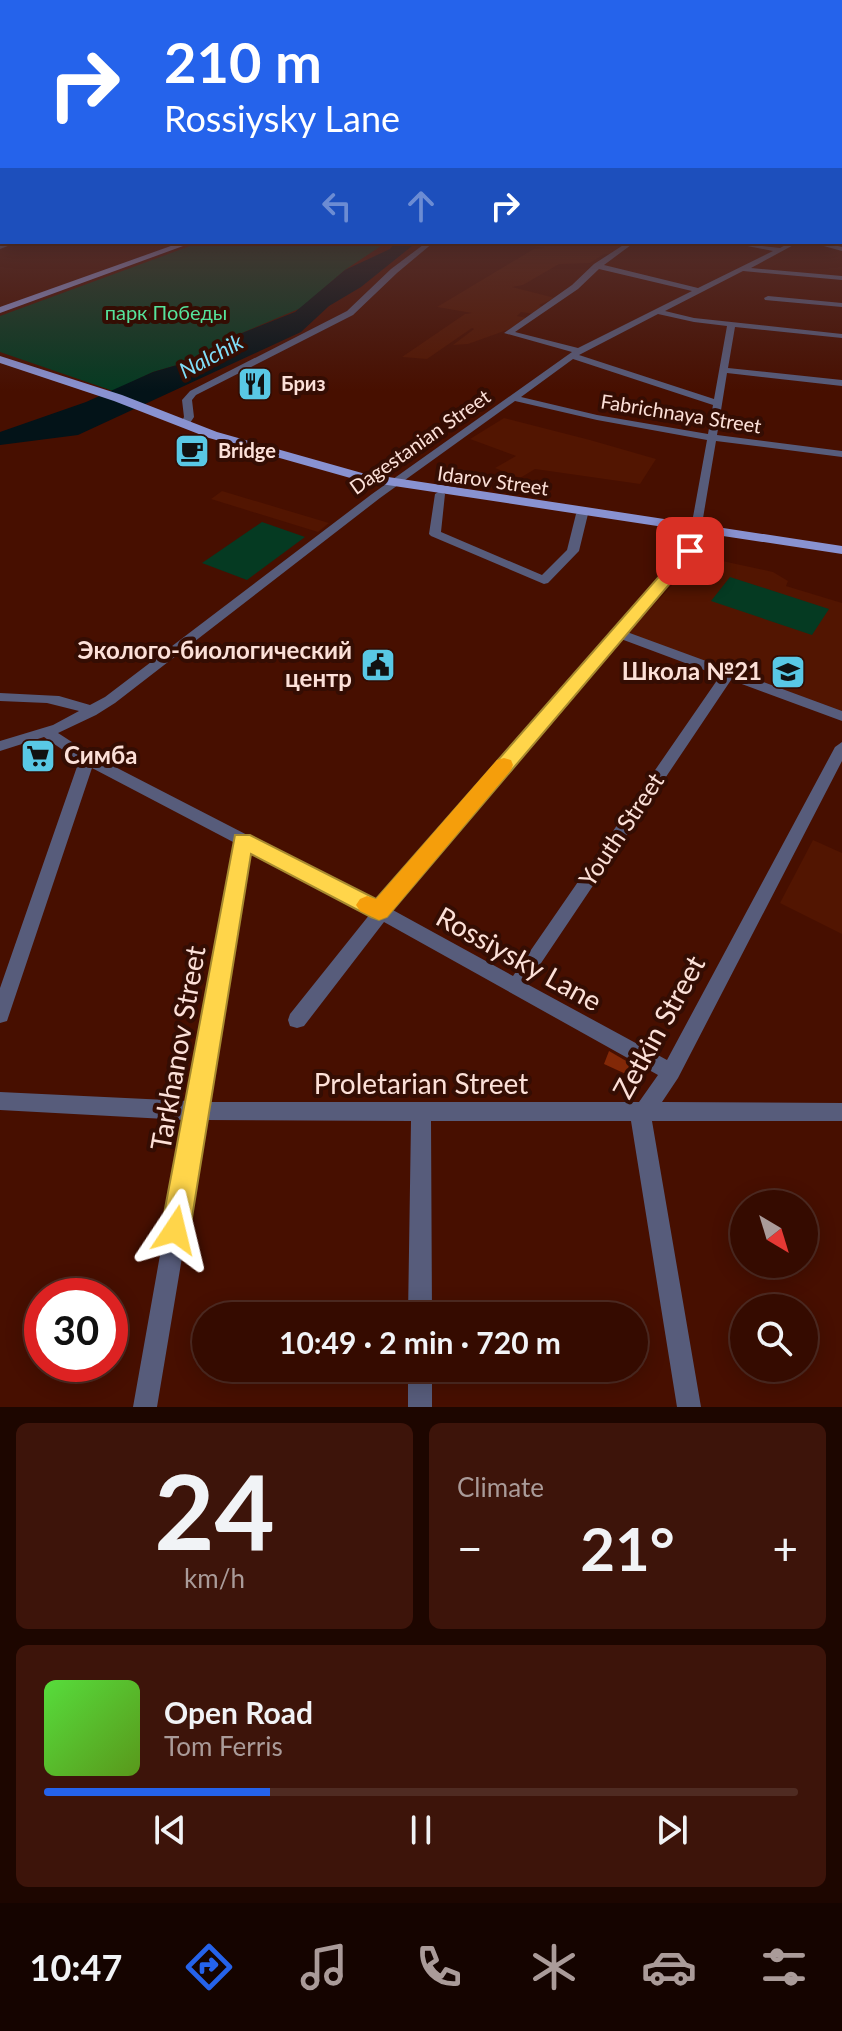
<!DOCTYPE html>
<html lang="en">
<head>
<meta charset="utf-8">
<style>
	body { margin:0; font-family:Lato,sans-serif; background:#3d140a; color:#f1f3f6; height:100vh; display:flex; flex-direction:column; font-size:30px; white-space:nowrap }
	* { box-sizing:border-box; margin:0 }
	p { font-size:26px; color:#aa9b99 }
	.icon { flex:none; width:44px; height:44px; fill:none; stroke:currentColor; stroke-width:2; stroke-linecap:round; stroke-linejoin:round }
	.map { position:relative; height:1407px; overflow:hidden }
	.drawer { display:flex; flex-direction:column; gap:16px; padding:16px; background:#1d0600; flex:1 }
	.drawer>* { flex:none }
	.hud { position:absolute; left:0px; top:0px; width:842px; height:244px; box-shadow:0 4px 20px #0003,0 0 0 2px #4f2b22; background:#2563eb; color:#fff; overflow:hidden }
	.needle { width:52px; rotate:142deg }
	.fabs { position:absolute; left:730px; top:1190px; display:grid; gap:16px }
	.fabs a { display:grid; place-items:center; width:88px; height:88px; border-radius:50%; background:#350b00; box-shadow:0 4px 20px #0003,0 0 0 2px #4f2b22; font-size:40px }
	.speed { position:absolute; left:24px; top:1278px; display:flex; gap:16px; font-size:40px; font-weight:700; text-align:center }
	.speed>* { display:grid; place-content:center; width:104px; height:104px; border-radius:50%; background:#350b00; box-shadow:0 4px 20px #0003,0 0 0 2px #4f2b22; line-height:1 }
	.speed .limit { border:12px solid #d22; background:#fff; color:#111 }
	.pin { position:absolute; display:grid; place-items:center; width:68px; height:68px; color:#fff; margin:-34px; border-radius:16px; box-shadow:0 4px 12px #0006 }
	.me { position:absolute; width:88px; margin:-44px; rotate:10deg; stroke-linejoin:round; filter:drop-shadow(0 0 6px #0008) }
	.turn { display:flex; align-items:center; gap:28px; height:168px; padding:0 32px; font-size:36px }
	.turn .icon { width:104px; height:104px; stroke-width:2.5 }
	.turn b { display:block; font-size:56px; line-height:68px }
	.lanes { display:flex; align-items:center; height:76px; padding:0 32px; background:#0003; justify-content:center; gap:40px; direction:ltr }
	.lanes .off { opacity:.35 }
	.big { font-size:60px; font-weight:700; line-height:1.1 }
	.drawer .widget { flex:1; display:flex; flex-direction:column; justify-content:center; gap:12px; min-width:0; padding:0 28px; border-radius:12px; background:#3d140a }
	.drawer .dial { align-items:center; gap:0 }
	.dial b { font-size:104px; line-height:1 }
	.song { display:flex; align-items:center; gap:24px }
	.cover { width:96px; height:96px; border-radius:12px; background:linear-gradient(135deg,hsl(110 70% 55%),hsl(90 70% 35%)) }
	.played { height:8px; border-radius:4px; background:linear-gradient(90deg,#2563eb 30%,#4f2b22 30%) }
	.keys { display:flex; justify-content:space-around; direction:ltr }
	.heat { display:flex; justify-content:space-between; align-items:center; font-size:44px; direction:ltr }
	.drawer .tiles { flex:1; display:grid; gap:16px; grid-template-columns:1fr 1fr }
	.widget:last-child { grid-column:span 2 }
	.trip { position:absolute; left:192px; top:1302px; width:456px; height:80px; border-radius:40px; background:#350b00; box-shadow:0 4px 20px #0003,0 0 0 2px #4f2b22; font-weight:700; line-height:80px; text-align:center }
	.tab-bar { display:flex; height:128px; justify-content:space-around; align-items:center; background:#150400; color:#aa9b99 }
	.tab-bar .icon { width:56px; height:56px }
	.tab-bar .current { color:#2563eb }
	.tab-bar b { font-size:36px; color:#f1f3f6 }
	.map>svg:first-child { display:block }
	.built { fill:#521501 }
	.green { fill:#053a22 }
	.water { fill:#031318 }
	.building { fill:#822807 }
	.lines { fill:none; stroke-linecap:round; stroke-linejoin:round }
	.minor { fill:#575c7b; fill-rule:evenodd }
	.major { fill:#8992d1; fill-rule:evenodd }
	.route { fill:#ffd54a; stroke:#a68a30; stroke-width:2 }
	.slow { fill:#f59e0b }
	.labels { text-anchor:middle; stroke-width:8; stroke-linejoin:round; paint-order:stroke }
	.far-park-label { font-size:20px; fill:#56e39b; stroke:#340d03 }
	.far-poi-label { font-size:20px; font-weight:bold; fill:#fce0d8; stroke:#340d03; text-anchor:start }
	.far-street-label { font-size:20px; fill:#fce0d8; stroke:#340d03 }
	.far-water-label { font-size:22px; font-style:italic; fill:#80def8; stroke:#340d03 }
	.poi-label { font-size:24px; font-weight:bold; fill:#fce0d8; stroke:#340d03; text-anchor:end }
	.street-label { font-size:24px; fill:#fce0d8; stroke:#340d03 }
	.near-street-label { font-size:28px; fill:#fce0d8; stroke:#340d03 }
</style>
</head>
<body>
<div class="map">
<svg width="842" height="1407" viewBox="0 0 842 1407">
	<rect width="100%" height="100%" fill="#470f00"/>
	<!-- built -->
	<g class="built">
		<polygon points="528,242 628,242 611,254 604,254 590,263 559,264 523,285 512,287 555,298 539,305 543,307 534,314 521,312 517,316 527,318 510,329 468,344 453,345 474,329 472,328 427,359 402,357 465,314 472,313 437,307 534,249 545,248 525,245"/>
		<polygon points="504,418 590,440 656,459 640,484 535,469 520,478 495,468 516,456 470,439"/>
		<polygon points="222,491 329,523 318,532 211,499"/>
		<polygon points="699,556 773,572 788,581 786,586 842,603 842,711 628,633"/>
		<polygon points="813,840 842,853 842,934 780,903"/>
	</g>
	<!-- green -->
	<g class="green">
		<polygon points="201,242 387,242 345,270 301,308 237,335 184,363 153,372 113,391 0,352 0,316"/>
		<polygon points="262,522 305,537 247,580 202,563"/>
		<polygon points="730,577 829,609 812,635 711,601"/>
	</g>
	<!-- water -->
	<polygon class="water" points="395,242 417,242 361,287 329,306 301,332 78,435 0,445 0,432 86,402 153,372 184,363 237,335 295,312 345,270 390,249"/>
	<!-- building -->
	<polygon class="building" points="609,1051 633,1065 628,1075 604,1064"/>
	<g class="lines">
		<!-- minor -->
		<g class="minor">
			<polygon points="842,196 842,202 840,203 840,197"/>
			<polygon points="840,226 842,227 842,231 840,230"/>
			<polygon points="8,242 18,242 0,249 0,245"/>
			<polygon points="427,242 434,242 397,273 353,315 196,395 192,400 194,417 188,426 182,426 180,424 184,417 182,400 190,391 347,311 391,269"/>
			<path d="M628,242H635L604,265L698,288L773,251L727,242L780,248L791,242H799L751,268L842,276V280L743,271L665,311L694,318L842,334V338L735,327L728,368L842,380V386L727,373L717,435L842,451V457L716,441L701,530L703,533L694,553L627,632L842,711V721L731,680L527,984L667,1060L835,747L842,742V761L678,1078L662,1102L842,1103V1121H652L701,1407H677L631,1121H431L432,1316H408L411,1121L205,1120L157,1407H133L184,1120L0,1110V1092L188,1101L235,843L92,768L9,1015L7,1021L0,1023V988L79,761L44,737L0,751V741L53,725L79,711L47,703L0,701V693L59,696L90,705L105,697L372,494L572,352L504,333L572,285L594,264ZM599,269L692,291L578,348L515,332L578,289ZM658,314L694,322L727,326L714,399L579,355ZM573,359L713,405L708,434L597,415L521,397ZM515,401L597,420L707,440L691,528L693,530L685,550L377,902L92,755L58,733L96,715L115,703L380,498ZM621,639L720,676L513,976L391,909ZM249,851L370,914L290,1014L288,1020L290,1026L297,1028L304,1026L384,922L658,1075L639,1102H208Z"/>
			<polygon points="809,242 821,242 842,247 842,251"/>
			<polygon points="768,296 842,303 842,307 765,300 764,298"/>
			<polygon points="440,491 445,494 441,532 542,575 567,550 576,514 578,512 586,512 588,514 579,551 548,583 544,584 431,536 429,534 435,494"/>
			<rect x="408" y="1368" width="24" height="39"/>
		</g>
		<!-- major -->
		<g class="major">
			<polygon points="182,242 194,242 0,313 0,307"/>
			<polygon points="0,356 122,395 217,432 362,473 842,546 842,554 361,481 209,438 114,401 0,363"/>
		</g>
	</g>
	<!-- sky -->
	<linearGradient id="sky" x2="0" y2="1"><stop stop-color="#270800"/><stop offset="0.5" stop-color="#583737"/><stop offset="1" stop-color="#583737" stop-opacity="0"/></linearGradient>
	<rect width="842" height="391" fill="url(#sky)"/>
	<!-- route -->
	<polygon class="route" points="690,546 697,551 695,554 387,917 379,920 371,917 251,854 190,1230 185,1240 175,1244 165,1240 161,1230 235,835 250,835 376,899 684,548"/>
	<!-- slow -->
	<polygon class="slow" points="504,758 511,760 513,765 511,770 387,917 379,920 360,911 356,905 360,899 367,896 376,899 497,760"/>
	<!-- icons -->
	<defs>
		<g id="restaurant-square" transform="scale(1.8)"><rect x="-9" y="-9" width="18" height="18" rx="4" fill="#59c8e5" stroke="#340d03"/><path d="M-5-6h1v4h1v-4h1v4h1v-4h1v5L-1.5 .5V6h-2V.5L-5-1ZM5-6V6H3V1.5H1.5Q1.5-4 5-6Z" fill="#111"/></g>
		<g id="cafe-square" transform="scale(1.8)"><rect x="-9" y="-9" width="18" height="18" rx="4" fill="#59c8e5" stroke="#340d03"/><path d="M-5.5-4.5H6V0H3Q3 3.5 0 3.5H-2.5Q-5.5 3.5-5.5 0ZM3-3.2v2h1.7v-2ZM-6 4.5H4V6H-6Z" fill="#111"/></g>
		<g id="civic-square" transform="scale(1.8)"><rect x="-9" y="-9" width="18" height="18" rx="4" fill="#59c8e5" stroke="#340d03"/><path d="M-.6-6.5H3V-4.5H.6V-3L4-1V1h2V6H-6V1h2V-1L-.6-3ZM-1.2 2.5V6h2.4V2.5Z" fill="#111"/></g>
		<g id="school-square" transform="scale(1.8)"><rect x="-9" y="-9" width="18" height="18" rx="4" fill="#59c8e5" stroke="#340d03"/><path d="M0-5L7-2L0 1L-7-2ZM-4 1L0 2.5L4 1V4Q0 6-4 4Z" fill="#111"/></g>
		<g id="supermarket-square" transform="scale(1.8)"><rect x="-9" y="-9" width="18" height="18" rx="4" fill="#59c8e5" stroke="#340d03"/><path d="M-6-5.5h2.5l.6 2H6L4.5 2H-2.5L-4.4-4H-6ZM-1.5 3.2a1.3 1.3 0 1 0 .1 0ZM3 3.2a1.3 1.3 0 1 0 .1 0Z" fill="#111"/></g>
	</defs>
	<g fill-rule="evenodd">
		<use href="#restaurant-square" x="255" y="384"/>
		<use href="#cafe-square" x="192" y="451"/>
		<use href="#civic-square" x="378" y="665"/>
		<use href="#school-square" x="788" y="672"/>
		<use href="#supermarket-square" x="38" y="756"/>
	</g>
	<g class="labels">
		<!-- far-park labels -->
		<g class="far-park-label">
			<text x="166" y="320">парк Победы</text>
		</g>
		<!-- far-poi labels -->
		<g class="far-poi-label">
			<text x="281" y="391">Бриз</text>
			<text x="218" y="458">Bridge</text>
		</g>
		<!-- far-street labels -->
		<g class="far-street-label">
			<text transform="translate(681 414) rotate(9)" y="7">Fabrichnaya Street</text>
			<text transform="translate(420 442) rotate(-35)" y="7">Dagestanian Street</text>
			<text transform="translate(493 481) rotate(8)" y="7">Idarov Street</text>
		</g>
		<!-- far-water labels -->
		<g class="far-water-label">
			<text transform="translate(211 356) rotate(-28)" y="8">Nalchik</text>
		</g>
		<!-- poi labels -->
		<g class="poi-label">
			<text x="352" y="659">Эколого-биологический<tspan x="352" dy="28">центр</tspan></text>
			<text x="762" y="680">Школа №21</text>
			<text x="64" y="764" text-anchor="start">Симба</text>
		</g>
		<!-- street labels -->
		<g class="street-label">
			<text transform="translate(622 830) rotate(-56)" y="8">Youth Street</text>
		</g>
		<!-- near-street labels -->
		<g class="near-street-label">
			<text transform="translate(519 959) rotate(29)" y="10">Rossiysky Lane</text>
			<text transform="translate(659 1027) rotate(-61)" y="10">Zetkin Street</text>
			<text transform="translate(178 1048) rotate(-80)" y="10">Tarkhanov Street</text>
			<text x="421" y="1094">Proletarian Street</text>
		</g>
	</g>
</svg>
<div class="fabs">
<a><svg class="needle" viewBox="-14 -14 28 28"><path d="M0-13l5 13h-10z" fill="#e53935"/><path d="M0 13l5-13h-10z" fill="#aa9b99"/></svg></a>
<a><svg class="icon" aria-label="search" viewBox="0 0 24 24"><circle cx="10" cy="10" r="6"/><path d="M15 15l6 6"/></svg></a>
</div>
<div class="speed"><div class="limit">30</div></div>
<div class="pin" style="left:690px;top:551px;background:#d93025"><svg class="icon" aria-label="arrive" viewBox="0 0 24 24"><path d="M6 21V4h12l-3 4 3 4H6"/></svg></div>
<svg class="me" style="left:175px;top:1230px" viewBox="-20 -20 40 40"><path d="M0-17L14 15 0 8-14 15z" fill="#ffd54a" stroke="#fff" stroke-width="4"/></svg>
<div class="trip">10:49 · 2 min · 720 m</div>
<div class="hud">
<div class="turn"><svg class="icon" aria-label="right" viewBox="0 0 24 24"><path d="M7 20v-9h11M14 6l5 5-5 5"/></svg><div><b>210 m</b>Rossiysky Lane</div></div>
<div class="lanes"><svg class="icon off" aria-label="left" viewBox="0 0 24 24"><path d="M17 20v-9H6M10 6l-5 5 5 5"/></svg><svg class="icon off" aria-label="ahead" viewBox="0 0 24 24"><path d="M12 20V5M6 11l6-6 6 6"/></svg><svg class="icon" aria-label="right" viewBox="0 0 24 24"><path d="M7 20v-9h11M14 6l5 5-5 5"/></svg></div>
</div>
</div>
<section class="drawer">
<div class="tiles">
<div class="widget dial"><b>24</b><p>km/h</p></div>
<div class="widget"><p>Climate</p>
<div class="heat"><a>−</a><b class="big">21°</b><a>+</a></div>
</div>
<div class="widget">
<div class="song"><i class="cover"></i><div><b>Open Road</b><p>Tom Ferris</p></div></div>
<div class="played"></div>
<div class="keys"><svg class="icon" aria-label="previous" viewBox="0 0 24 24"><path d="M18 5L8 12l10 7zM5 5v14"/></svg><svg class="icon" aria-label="pause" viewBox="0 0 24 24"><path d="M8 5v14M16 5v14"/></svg><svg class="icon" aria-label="next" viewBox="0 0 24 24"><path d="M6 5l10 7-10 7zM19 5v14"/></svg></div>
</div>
</div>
</section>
<nav class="tab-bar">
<b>10:47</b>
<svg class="icon current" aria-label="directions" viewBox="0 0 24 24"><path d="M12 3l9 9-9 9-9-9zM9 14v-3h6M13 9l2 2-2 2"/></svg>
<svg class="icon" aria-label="music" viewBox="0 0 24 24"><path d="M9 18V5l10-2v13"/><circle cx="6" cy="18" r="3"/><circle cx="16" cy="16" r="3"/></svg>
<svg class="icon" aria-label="phone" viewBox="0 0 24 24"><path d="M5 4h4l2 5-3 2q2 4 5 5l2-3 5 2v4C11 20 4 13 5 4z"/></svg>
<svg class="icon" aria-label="climate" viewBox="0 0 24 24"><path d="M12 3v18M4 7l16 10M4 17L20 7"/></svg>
<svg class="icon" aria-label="car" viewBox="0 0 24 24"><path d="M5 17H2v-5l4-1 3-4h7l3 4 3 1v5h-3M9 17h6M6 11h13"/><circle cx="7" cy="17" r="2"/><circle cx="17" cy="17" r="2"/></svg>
<svg class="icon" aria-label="filters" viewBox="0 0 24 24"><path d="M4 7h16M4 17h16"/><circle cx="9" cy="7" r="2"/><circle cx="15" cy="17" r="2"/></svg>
</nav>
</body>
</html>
